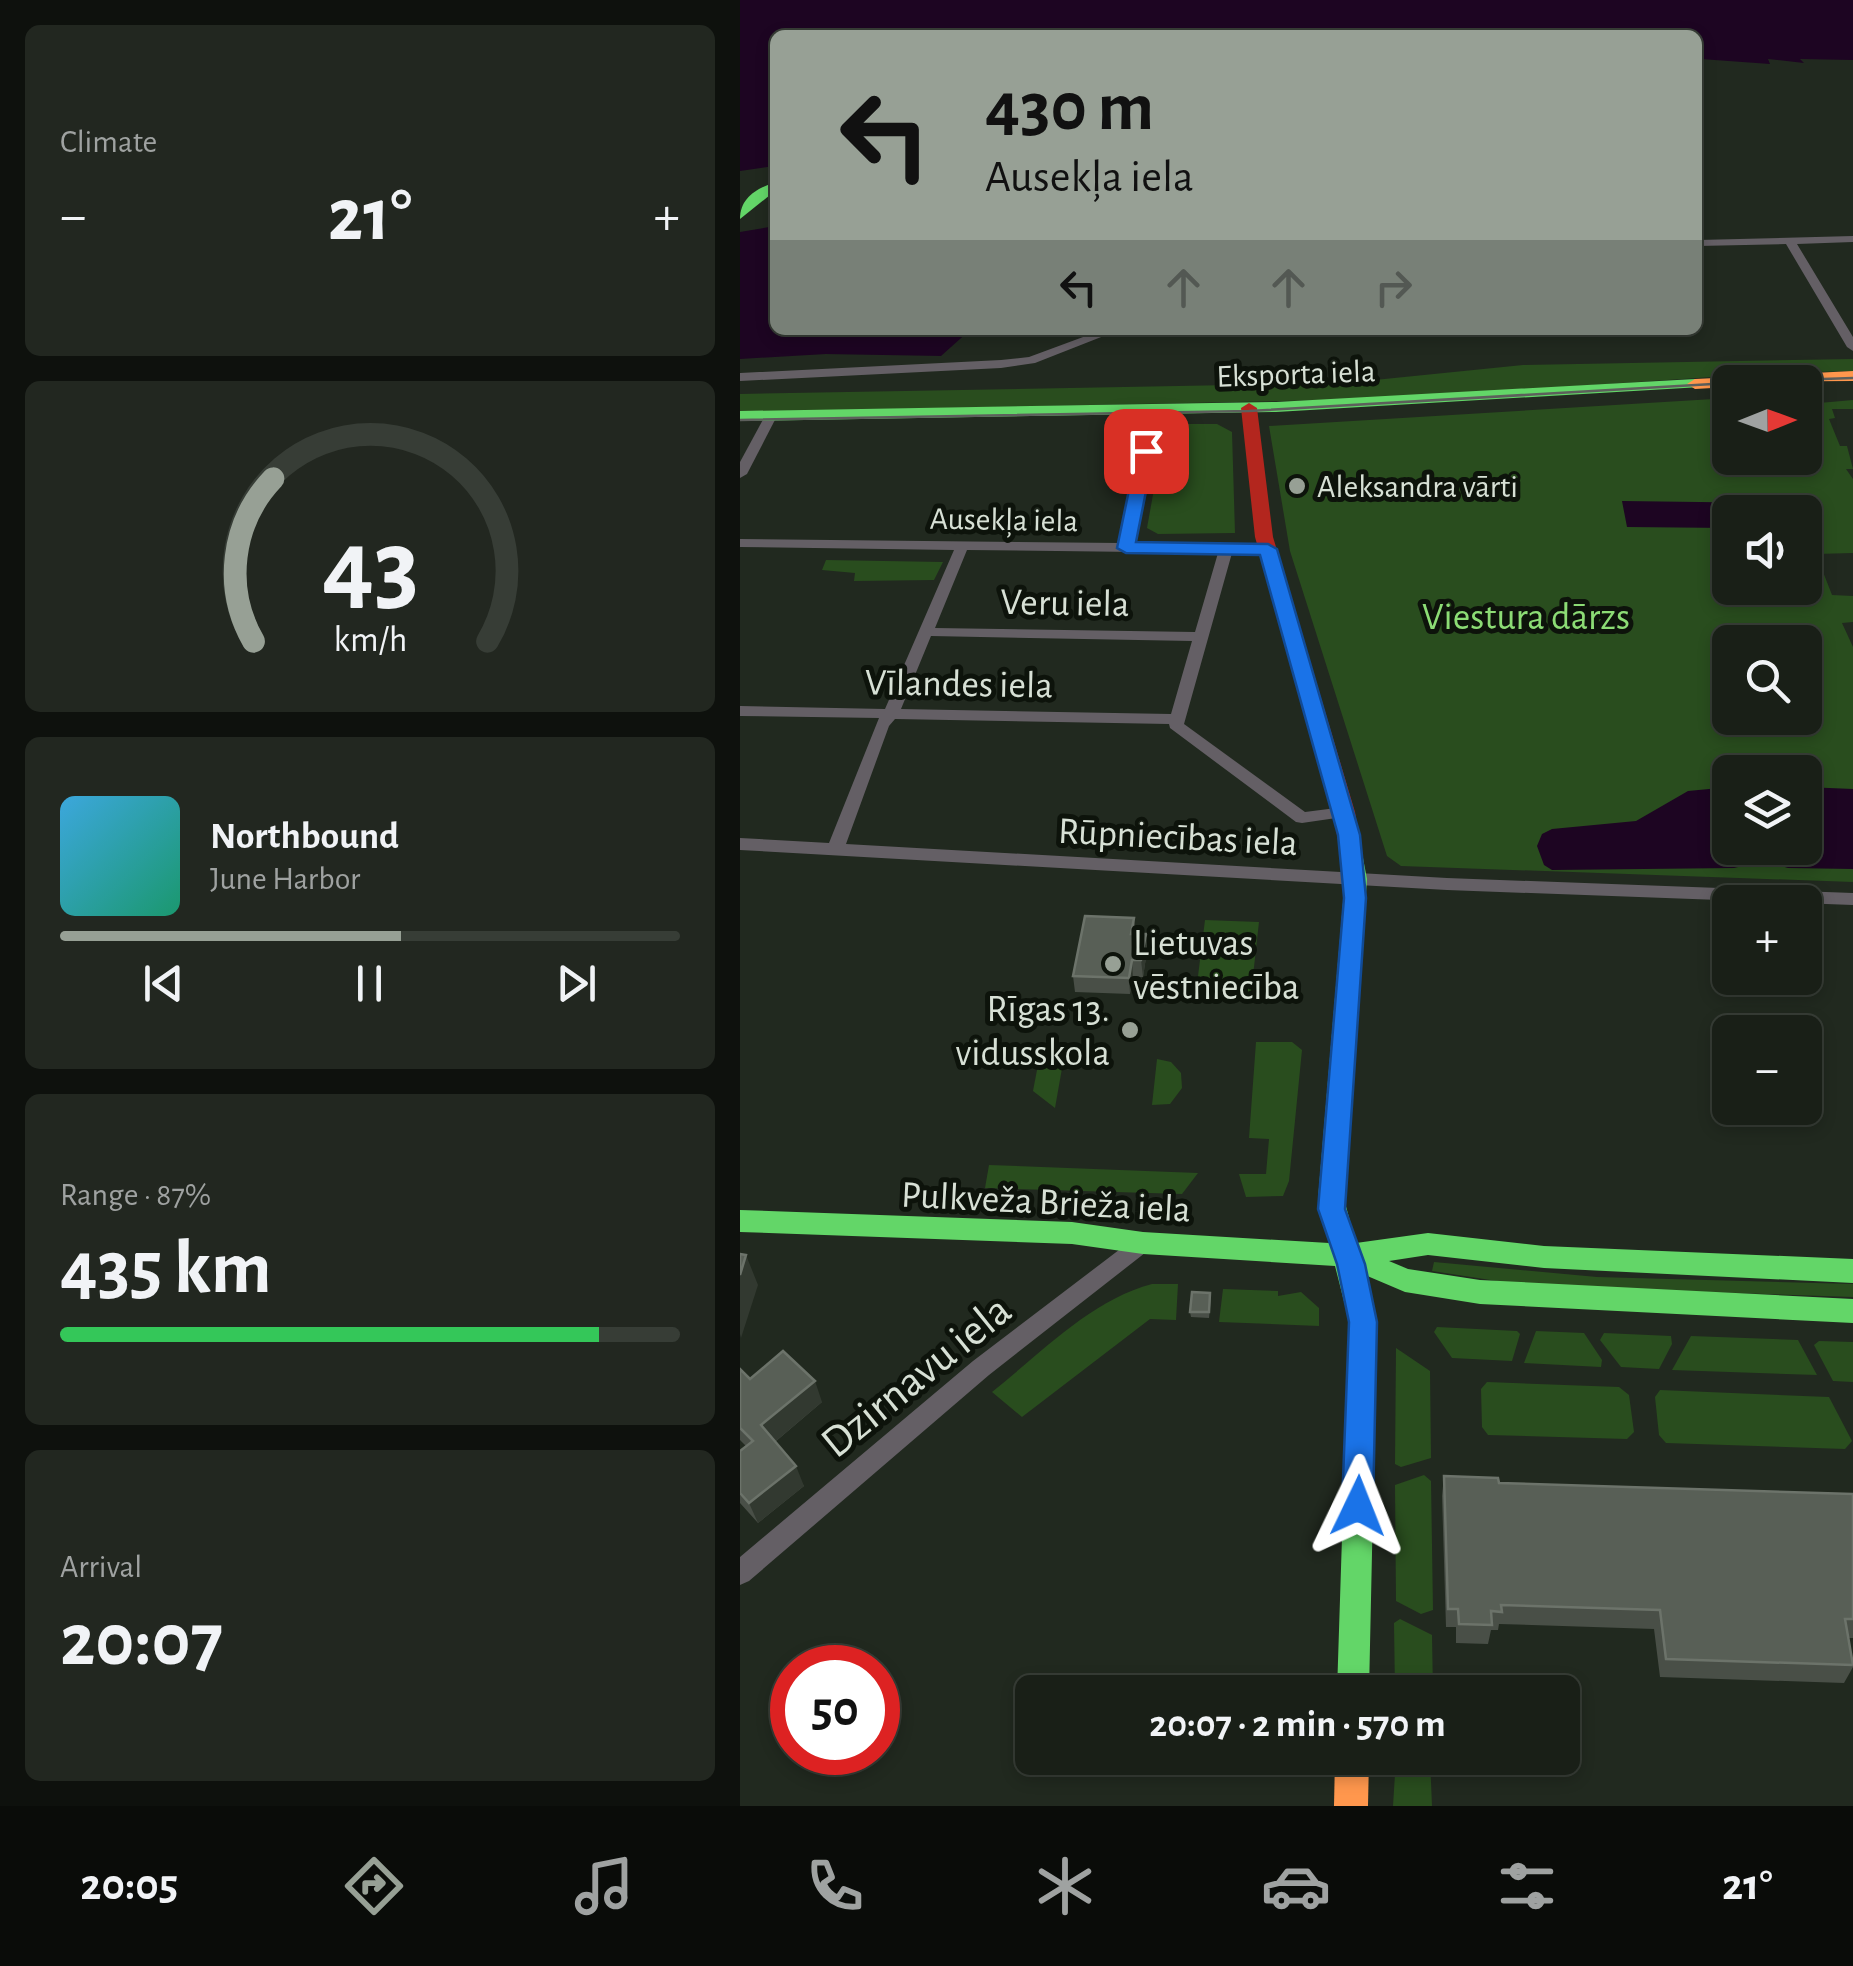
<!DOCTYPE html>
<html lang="en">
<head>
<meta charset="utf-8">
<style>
	body { margin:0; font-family:"Alegreya Sans",sans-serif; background:#222720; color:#f1f3f6; height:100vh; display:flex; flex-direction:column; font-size:38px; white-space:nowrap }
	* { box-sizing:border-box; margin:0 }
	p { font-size:32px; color:#9fa2a1 }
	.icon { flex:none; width:55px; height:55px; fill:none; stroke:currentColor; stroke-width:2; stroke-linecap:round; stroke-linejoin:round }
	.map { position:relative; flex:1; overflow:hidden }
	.side { display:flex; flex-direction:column; gap:25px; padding:25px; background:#0e110d; width:740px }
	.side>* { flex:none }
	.top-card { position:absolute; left:30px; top:30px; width:932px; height:305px; border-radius:15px; box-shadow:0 5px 15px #0003,0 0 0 2px #373d36; background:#97a095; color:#111; overflow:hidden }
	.needle { width:65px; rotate:89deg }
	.fabs { position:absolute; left:972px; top:365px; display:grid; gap:20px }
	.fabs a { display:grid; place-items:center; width:110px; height:110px; border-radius:15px; background:#191f17; box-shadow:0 5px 15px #0003,0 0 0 2px #373d36; font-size:50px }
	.speed { position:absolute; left:30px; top:1645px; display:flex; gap:20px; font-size:50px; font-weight:700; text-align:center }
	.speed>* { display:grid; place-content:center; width:130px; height:130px; border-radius:50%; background:#191f17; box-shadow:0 5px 15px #0003,0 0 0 2px #373d36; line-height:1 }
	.speed .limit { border:15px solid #d22; background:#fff; color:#111 }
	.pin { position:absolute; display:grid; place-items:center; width:85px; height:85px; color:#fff; margin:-42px; border-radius:20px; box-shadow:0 5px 15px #0006 }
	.me { position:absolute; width:110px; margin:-55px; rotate:2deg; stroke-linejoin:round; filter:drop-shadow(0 0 8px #0008) }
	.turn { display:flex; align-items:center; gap:35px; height:210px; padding:0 50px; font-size:45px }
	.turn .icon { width:130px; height:130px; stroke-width:2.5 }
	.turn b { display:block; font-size:70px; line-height:85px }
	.lanes { display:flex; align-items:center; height:95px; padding:0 50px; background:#0003; justify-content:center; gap:50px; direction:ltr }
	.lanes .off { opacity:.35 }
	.big { font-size:75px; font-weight:600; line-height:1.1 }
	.side .widget { flex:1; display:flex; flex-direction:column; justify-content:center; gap:15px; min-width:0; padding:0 35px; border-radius:15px; background:#222720 }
	.side .dial { align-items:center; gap:0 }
	.dial svg { height:260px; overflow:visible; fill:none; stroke:#373d36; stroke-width:7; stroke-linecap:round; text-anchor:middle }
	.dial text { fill:#f1f3f6; stroke:none }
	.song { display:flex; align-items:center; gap:30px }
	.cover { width:120px; height:120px; border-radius:15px; background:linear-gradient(135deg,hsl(200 70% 55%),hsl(160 70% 35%)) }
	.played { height:10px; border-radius:5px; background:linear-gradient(90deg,#97a095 55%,#373d36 55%) }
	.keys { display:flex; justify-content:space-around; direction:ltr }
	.heat { display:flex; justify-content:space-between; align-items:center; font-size:55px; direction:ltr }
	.charge { height:15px; border-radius:8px; background:linear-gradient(90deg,#34c759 87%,#373d36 0) }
	.trip { position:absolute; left:275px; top:1675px; width:565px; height:100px; border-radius:15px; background:#191f17; box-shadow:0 5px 15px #0003,0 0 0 2px #373d36; font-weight:600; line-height:100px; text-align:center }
	.dock { display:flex; height:160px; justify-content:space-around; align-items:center; background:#0a0c09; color:#9fa2a1 }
	.dock .icon { width:70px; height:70px }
	.dock .active { color:#97a095 }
	.dock b { font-size:45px; color:#f1f3f6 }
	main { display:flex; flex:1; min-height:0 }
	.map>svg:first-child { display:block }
	.green { fill:#294d1e; fill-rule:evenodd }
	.water { fill:#1d0522 }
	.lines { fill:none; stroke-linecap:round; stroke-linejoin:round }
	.secondary-tunnel { stroke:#3c443a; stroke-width:14; stroke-dasharray:14 6; stroke-linecap:butt }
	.street { fill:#645f65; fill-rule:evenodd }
	.fast { fill:#63d668; fill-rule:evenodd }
	.slow { fill:#ff974d; fill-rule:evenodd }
	.jam { fill:#b3261e; fill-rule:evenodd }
	.tram { stroke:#5d5f5c; stroke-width:2.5 }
	.wall { fill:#494f47 }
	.shaded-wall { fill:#323930 }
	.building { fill:#585f56; stroke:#6c736a; stroke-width:2.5 }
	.route { fill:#1a73e8; stroke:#114b97; stroke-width:2.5 }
	.poi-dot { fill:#97a095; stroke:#0d130b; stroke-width:4 }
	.labels { text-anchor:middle; stroke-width:10; stroke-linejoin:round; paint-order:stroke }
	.far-street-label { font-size:32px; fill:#d7e0d5; stroke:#0d130b }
	.far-poi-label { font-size:32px; fill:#d7e0d5; stroke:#0d130b; text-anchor:start }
	.street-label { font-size:38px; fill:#d7e0d5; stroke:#0d130b }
	.park-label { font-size:38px; fill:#8cdc75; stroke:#0d130b }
	.poi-label { font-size:38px; fill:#d7e0d5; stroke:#0d130b; text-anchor:start }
	.near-street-label { font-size:45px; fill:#d7e0d5; stroke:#0d130b }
</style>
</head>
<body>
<main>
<section class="side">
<div class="widget"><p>Climate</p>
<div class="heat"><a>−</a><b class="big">21°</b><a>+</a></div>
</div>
<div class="widget dial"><svg viewBox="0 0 100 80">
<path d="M14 69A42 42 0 1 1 86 69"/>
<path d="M14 69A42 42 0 0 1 20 19" stroke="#97a095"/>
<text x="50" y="56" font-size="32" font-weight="700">43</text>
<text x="50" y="72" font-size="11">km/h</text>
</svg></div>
<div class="widget">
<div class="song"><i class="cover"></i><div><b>Northbound</b><p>June Harbor</p></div></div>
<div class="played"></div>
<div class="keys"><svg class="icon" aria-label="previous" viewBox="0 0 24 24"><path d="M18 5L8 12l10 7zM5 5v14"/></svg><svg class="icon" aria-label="pause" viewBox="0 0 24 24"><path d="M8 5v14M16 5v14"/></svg><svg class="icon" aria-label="next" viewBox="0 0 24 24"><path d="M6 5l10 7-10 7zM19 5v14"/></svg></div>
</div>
<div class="widget"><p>Range · 87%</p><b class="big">435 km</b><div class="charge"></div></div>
<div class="widget"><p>Arrival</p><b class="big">20:07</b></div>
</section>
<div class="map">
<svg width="1113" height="1806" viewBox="0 0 1113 1806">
	<rect width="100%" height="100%" fill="#21291f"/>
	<!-- green -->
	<g class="green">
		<polygon points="1113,359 1113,371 1033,373 643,399 0,412 0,394 605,383 783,365"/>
		<path d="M1065,395L1079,403L1113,400V409H1092L1095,418L1089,419L1100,446H1107L1113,469H1106L1113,479V553L1076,554L1092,595L1113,596V622L1102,623L1113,647V882L661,866L647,856L550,551L529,426L990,398V458H1065ZM990,512H1065V588H990ZM990,642H1065V718H990ZM990,772H1065V848H990Z"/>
		<polygon points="436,424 477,424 492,432 495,533 418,534 407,528 425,428"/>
		<polygon points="86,560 203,562 194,580 114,581 115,573 82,570"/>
		<polygon points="465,920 519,922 511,994 456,992"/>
		<polygon points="516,1042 552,1042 562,1050 549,1181 543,1196 506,1197 499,1174 526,1174 529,1139 509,1138"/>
		<polygon points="324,1057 315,1108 293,1091 297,1070 306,1062"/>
		<polygon points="417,1059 431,1062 441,1073 442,1088 430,1104 412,1105"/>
		<polygon points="249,1165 458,1173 442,1194 245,1188"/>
		<polygon points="694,1262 857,1277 1113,1284 1113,1297 789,1286 692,1271"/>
		<path d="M412,1284H438L436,1320L410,1319L282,1417L252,1392C301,1353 351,1300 412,1284Z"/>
		<polygon points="483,1289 538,1291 538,1296 561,1292 579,1308 579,1326 479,1322"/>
		<polygon points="697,1327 777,1331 780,1334 772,1361 712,1358 694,1332"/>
		<polygon points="796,1331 844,1333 862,1360 861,1367 784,1363"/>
		<polygon points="864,1333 931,1336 932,1344 919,1369 881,1367 860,1340"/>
		<polygon points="951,1336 1058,1340 1077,1375 932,1370"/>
		<polygon points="1079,1341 1113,1342 1113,1382 1093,1381 1074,1345"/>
		<polygon points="656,1348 690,1371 691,1458 661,1467 655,1464"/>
		<polygon points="747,1382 879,1387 889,1395 894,1432 887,1439 748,1435 742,1427 741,1389"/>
		<polygon points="920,1390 1089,1397 1112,1441 1105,1449 926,1443 919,1435 915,1397"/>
		<polygon points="684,1475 691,1481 693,1610 681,1614 656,1601 655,1485"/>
		<polygon points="660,1619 692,1635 693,1692 655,1692 654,1623"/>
		<polygon points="656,1758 690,1758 692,1806 653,1806"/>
	</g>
	<!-- water -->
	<g class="water">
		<polygon points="0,0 1113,0 1113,60 1060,59 1064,63 1028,59 1030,64 961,59 958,64 958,35 35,35 35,166 0,171"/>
		<polygon points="35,226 35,330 230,330 201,356 86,354 0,359 0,232"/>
		<polygon points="882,501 1035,503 1038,512 990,512 990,528 887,527"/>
		<polygon points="990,787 990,848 1065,848 1065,787 1113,789 1113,869 1048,868 1024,861 994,868 812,870 804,865 797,846 802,834 812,829 896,821 948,791"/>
	</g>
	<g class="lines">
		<!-- secondary-tunnel -->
		<polyline class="secondary-tunnel" points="31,211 35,210"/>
		<!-- street -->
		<g class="street">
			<polygon points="1113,236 1113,242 1057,244 1113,337 1113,351 1107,347 1046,244 958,246 958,240"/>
			<polygon points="362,330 379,330 295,363 261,368 0,381 0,373 261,360 289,357"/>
			<path d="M414,406L420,410L394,543L528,545L535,549L528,553H492L444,724L565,812L604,807L610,808L612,812L610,816L562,823L556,822L430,728L429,724L155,719L149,726L106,844L707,878L1113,893V905L707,890L0,850V838L89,843L139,718L0,716V706L145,709L214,550L0,547V539L380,543L408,410ZM227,550L478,553L455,632L195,628ZM191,636L452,641L431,714L161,709Z"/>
			<polygon points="31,412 37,416 7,474 0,478 0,462 25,416"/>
			<polygon points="403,1234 410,1237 413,1243 410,1249 249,1375 9,1581 0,1585 0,1557 233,1361 396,1237"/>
		</g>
		<!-- fast -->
		<g class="fast">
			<path d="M35,182V191L0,219C0,198 16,189 35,182Z"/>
			<polygon points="955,379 963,384 961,387 536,412 0,421 0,411 536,402"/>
			<polygon points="612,851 623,858 627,879 604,1199 616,1243 688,1233 804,1246 1113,1259 1113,1283 804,1268 688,1255 649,1261 668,1269 740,1280 1113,1299 1113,1323 740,1304 665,1292 625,1275 637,1321 629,1692 597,1692 609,1321 595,1266 403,1254 332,1244 0,1232 0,1210 332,1222 403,1232 589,1243 578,1199 605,879 601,858"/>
		</g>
		<!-- slow -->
		<g class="slow">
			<polygon points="1113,371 1113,381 990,382 990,387 955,389 947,384 955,379"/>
			<polygon points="595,1758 629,1758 628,1806 594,1806"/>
		</g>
		<!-- jam -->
		<polygon class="jam" points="509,403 517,408 533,537 615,812 623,858 612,865 601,858 593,812 515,537 501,408"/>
		<!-- tram -->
		<g class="tram">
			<polyline points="992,382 1113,378"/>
			<polyline points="0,420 509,411 990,383"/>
		</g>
	</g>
	<!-- wall -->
	<g class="wall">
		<polygon points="394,918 396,934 406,934 407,951 403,977 393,977 390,994 335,992 333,976"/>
		<polygon points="471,1298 469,1318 451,1317 450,1312"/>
		<polygon points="0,1369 10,1379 82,1402 35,1442 64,1486 18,1523 0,1503 0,1451 6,1446 0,1440"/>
		<polygon points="704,1476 759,1483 1113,1494 1113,1638 1109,1638 1113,1667 1104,1683 920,1677 914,1629 759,1624 758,1630 751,1630 748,1644 716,1643 716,1627 706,1627 702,1496"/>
	</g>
	<!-- shaded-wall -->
	<g class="shaded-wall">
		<polygon points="406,934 407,951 403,977 401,960"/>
		<polygon points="392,960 393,977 390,994 389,978"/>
		<polygon points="6,1255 18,1285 1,1338 0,1334 0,1275"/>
		<polygon points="75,1381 82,1402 30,1446 21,1425"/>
		<polygon points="56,1466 64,1486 18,1523 9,1503"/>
	</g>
	<!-- building -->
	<g class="building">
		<polygon points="345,916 394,918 391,934 406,934 401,960 392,960 389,978 333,976"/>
		<polygon points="0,1254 6,1255 0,1275"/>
		<polygon points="452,1292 470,1293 469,1312 450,1312"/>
		<polygon points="43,1351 75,1381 21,1425 56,1466 9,1503 0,1493 0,1451 13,1441 0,1428 0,1369 10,1379"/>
		<polygon points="704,1476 758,1478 759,1483 1113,1494 1113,1619 1105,1619 1113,1665 926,1659 920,1610 761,1605 762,1612 751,1611 752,1625 719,1624 718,1609 708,1609"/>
	</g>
	<!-- route -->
	<polygon class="route" points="406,446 414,451 396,542 528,544 537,549 620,835 626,898 605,1209 625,1264 637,1322 633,1506 628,1516 618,1520 607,1516 602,1506 609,1322 597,1264 578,1209 604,898 598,835 520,555 386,553 377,548 397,451"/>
	<!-- markers -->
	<g class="poi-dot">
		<circle cx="557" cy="486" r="10"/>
		<circle cx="373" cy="964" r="10"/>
		<circle cx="390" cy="1030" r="10"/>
	</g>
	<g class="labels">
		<!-- far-street labels -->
		<g class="far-street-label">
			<text transform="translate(556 373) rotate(-2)" y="11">Eksporta iela</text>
			<text transform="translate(264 519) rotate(1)" y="11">Ausekļa iela</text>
		</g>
		<!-- far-poi labels -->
		<g class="far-poi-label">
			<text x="577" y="497">Aleksandra vārti</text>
		</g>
		<!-- street labels -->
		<g class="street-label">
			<text transform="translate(325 602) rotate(1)" y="13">Veru iela</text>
			<text transform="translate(219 683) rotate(1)" y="13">Vīlandes iela</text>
			<text transform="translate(438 836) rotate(3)" y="13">Rūpniecības iela</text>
			<text transform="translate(306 1201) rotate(3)" y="13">Pulkveža Brieža iela</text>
		</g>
		<!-- park labels -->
		<g class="park-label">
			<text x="786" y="629">Viestura dārzs</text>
		</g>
		<!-- poi labels -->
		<g class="poi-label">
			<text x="393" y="955">Lietuvas<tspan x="393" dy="44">vēstniecība</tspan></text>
			<text x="370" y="1021" text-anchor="end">Rīgas 13.<tspan x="370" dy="44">vidusskola</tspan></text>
		</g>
		<!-- near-street labels -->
		<g class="near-street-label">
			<text transform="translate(175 1375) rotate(-39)" y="16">Dzirnavu iela</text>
		</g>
	</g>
</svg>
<div class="fabs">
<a><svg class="needle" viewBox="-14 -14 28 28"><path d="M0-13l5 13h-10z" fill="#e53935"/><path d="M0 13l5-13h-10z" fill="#9fa2a1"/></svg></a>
<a><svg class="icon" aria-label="sound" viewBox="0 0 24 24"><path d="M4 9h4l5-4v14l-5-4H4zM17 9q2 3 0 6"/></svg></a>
<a><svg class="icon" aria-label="search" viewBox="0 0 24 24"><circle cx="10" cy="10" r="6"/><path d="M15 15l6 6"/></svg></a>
<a><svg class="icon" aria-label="layers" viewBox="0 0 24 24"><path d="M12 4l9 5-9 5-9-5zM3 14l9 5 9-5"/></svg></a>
<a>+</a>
<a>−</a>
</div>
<div class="speed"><div class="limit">50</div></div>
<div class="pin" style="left:406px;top:451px;background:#d93025"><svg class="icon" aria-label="arrive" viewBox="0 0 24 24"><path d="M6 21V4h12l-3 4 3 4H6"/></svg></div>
<svg class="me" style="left:618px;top:1506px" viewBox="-20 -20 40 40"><path d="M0-17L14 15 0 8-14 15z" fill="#1a73e8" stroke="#fff" stroke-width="4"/></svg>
<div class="trip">20:07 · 2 min · 570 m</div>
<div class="top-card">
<div class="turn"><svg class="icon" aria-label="left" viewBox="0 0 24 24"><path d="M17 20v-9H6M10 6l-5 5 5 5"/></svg><div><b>430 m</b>Ausekļa iela</div></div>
<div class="lanes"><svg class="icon" aria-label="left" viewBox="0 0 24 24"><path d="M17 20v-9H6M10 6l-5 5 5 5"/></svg><svg class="icon off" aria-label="ahead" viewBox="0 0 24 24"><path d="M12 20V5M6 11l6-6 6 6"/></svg><svg class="icon off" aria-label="ahead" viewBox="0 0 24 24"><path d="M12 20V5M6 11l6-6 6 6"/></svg><svg class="icon off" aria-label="right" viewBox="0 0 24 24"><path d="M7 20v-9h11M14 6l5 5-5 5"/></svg></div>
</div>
</div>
</main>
<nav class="dock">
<b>20:05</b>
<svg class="icon active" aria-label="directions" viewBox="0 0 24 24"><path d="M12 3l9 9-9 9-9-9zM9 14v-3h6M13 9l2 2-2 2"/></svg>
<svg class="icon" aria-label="music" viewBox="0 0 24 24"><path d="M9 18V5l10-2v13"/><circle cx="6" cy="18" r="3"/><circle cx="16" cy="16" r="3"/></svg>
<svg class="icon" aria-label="phone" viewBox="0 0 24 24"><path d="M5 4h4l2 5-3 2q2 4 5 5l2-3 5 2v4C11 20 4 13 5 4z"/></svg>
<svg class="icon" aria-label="climate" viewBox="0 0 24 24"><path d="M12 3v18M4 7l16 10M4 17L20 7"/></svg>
<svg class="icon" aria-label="car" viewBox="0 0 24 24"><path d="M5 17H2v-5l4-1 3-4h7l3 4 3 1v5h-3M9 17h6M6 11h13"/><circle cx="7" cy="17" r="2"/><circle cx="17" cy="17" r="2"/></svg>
<svg class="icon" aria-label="filters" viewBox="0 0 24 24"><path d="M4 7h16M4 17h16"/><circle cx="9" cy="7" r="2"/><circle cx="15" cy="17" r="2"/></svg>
<b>21°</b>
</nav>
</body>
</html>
